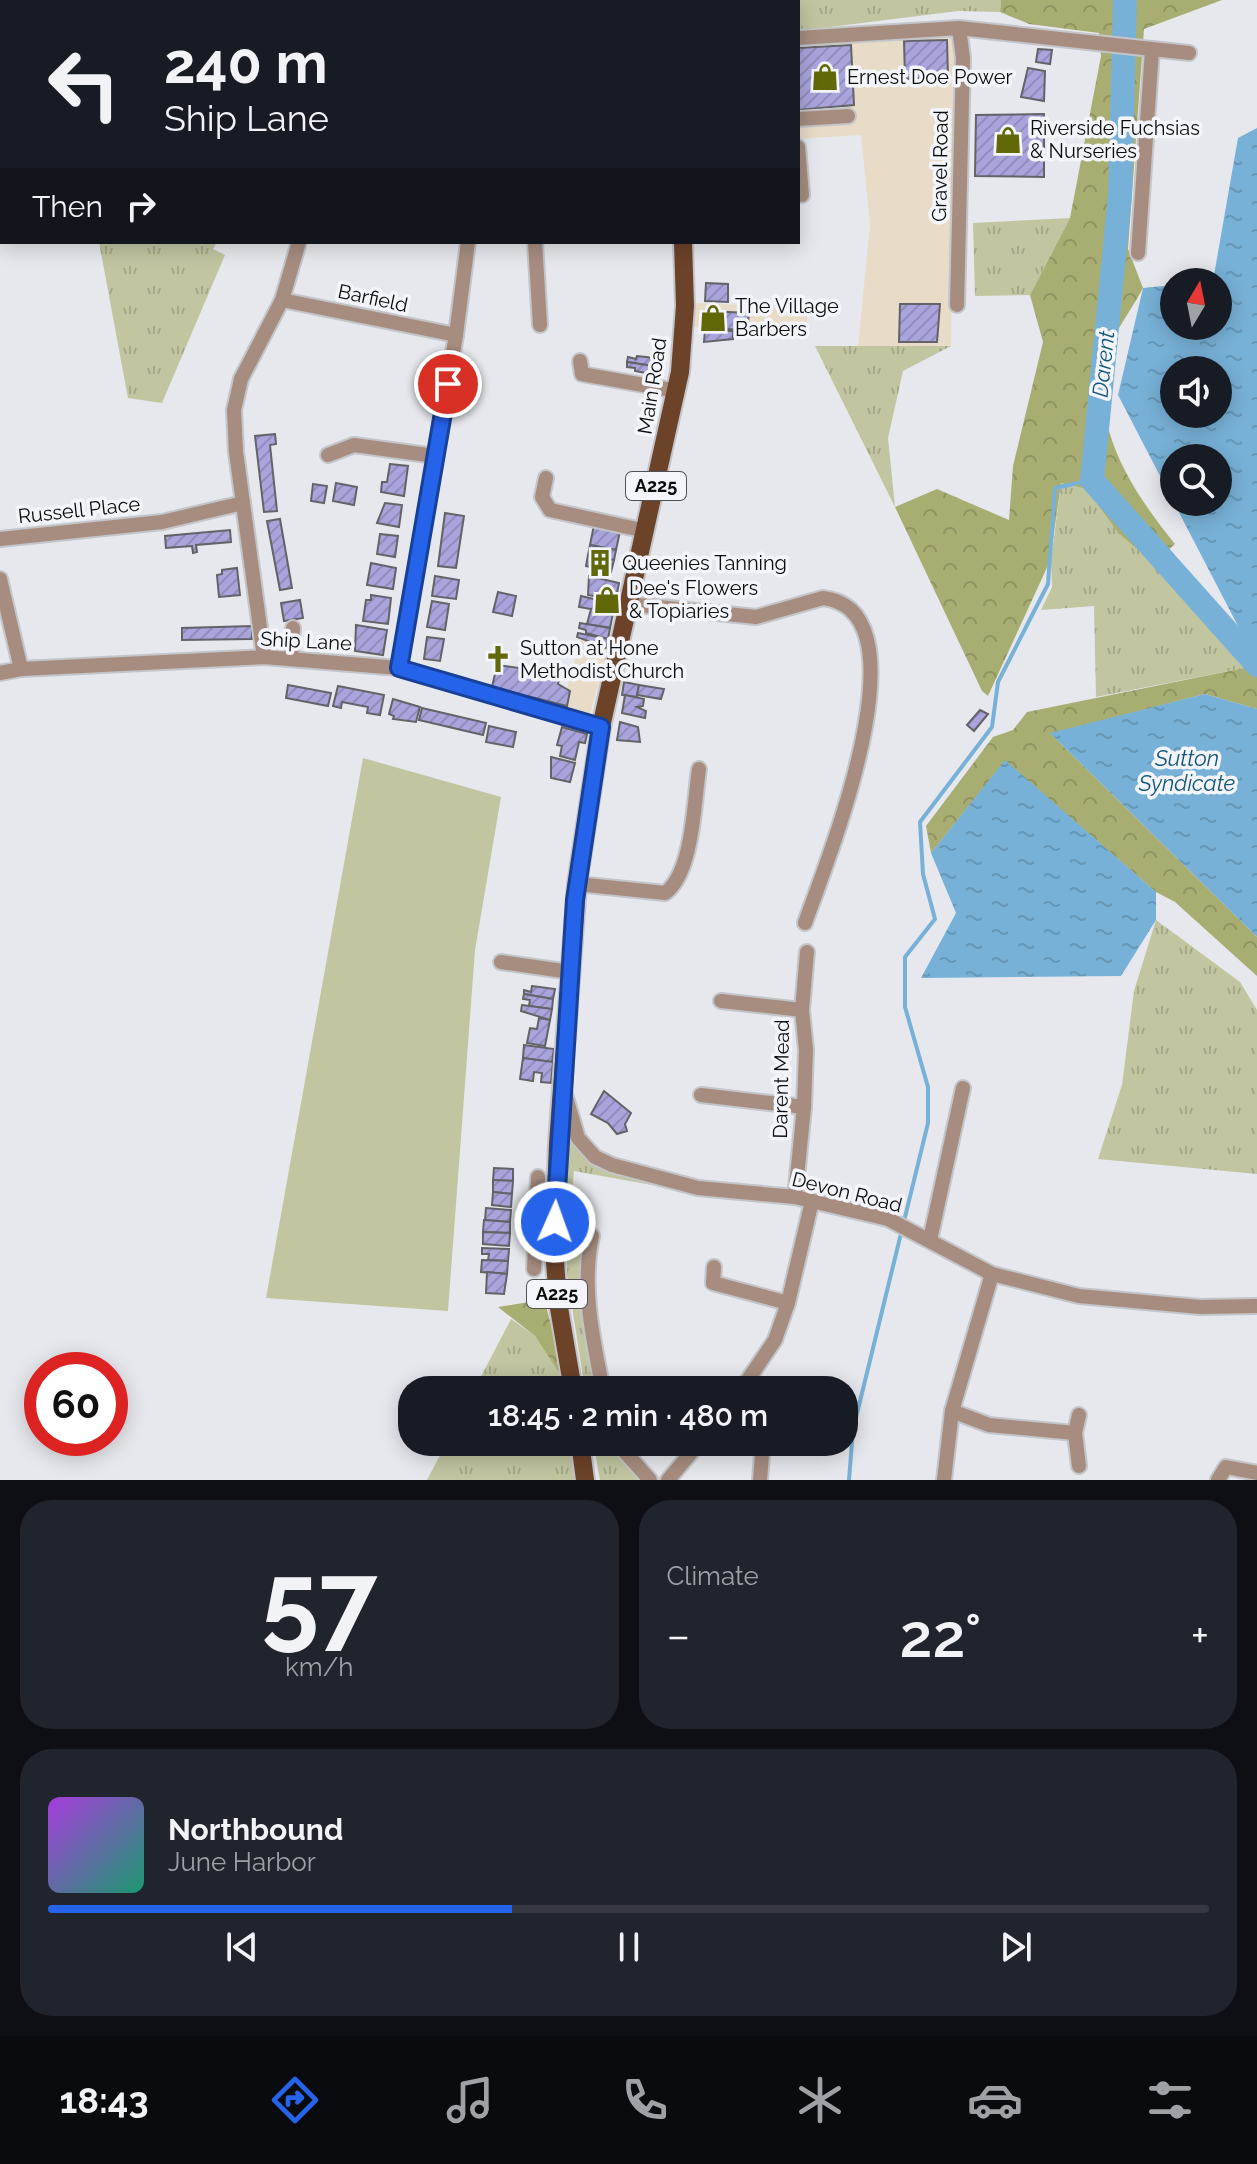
<!DOCTYPE html>
<html lang="en">
<head>
<meta charset="utf-8">
<style>
	body { margin:0; font-family:Raleway,sans-serif; background:#20242c; color:#f1f3f6; height:100vh; display:flex; flex-direction:column; font-size:30px; white-space:nowrap }
	* { box-sizing:border-box; margin:0 }
	p { font-size:26px; color:#9ea1a6 }
	.icon { flex:none; width:44px; height:44px; fill:none; stroke:currentColor; stroke-width:2; stroke-linecap:round; stroke-linejoin:round }
	.map { position:relative; height:1480px; overflow:hidden }
	.sheet { display:flex; flex-direction:column; gap:20px; padding:20px; background:#0d0f14; flex:1 }
	.sheet>* { flex:none }
	.banner { position:absolute; left:0px; top:0px; width:800px; height:244px; box-shadow:0 4px 20px #0003; background:#171b24; color:#f1f3f6; overflow:hidden }
	.needle { width:52px; rotate:10deg }
	.buttons { position:absolute; left:1160px; top:268px; display:grid; gap:16px }
	.buttons a { display:grid; place-items:center; width:72px; height:72px; border-radius:50%; background:#171b24; box-shadow:0 4px 20px #0003; font-size:40px }
	.speed { position:absolute; left:24px; top:1352px; display:flex; gap:16px; font-size:40px; font-weight:700; text-align:center }
	.speed>* { display:grid; place-content:center; width:104px; height:104px; border-radius:50%; background:#171b24; box-shadow:0 4px 20px #0003; line-height:1 }
	.speed .limit { border:12px solid #d22; background:#fff; color:#111 }
	.pin { position:absolute; display:grid; place-items:center; width:68px; height:68px; color:#fff; margin:-34px; border:4px solid #fff; border-radius:50%; box-shadow:0 2px 8px #0007 }
	.me { position:absolute; width:88px; margin:-44px; rotate:2deg; stroke-linejoin:round; filter:drop-shadow(0 0 6px #0008) }
	.turn { display:flex; align-items:center; gap:28px; height:168px; padding:0 32px; font-size:36px }
	.turn .icon { width:104px; height:104px; stroke-width:2.5 }
	.turn b { display:block; font-size:56px; line-height:68px }
	.then { display:flex; align-items:center; height:76px; padding:0 32px; background:#0003; gap:16px; font-size:30px }
	.big { font-size:60px; font-weight:600; line-height:1.1 }
	.sheet .widget { flex:1; display:flex; flex-direction:column; justify-content:center; gap:12px; min-width:0; padding:0 28px; border-radius:32px; background:#20242c }
	.sheet .dial { align-items:center; gap:0 }
	.dial b { font-size:104px; line-height:1 }
	.song { display:flex; align-items:center; gap:24px }
	.cover { width:96px; height:96px; border-radius:12px; background:linear-gradient(135deg,hsl(280 70% 55%),hsl(160 70% 35%)) }
	.played { height:8px; border-radius:4px; background:linear-gradient(90deg,#2563eb 40%,#363941 40%) }
	.keys { display:flex; justify-content:space-around; direction:ltr }
	.heat { display:flex; justify-content:space-between; align-items:center; font-size:44px; direction:ltr }
	.sheet .tiles { flex:1; display:grid; gap:20px; grid-template-columns:1fr 1fr }
	.widget:last-child { grid-column:span 2 }
	.trip { position:absolute; left:398px; top:1376px; width:460px; height:80px; border-radius:32px; background:#171b24; box-shadow:0 4px 20px #0003; font-weight:600; line-height:80px; text-align:center }
	.tab-bar { display:flex; height:128px; justify-content:space-around; align-items:center; background:#090b0e; color:#9ea1a6 }
	.tab-bar .icon { width:56px; height:56px }
	.tab-bar .current { color:#2563eb }
	.tab-bar b { font-size:36px; color:#f1f3f6 }
	.map>svg:first-child { display:block }
	.commercial { fill:#e8dcc8 }
	.grass { fill:url(#grass-tufts) }
	.forest { fill:url(#forest-crowns) }
	.garden { fill:#c1c5a0 }
	.water { fill:url(#water-ripples); fill-rule:evenodd }
	.lines { fill:none; stroke-linecap:round; stroke-linejoin:round }
	.stream { stroke:#78b1d7; stroke-width:4 }
	.river { stroke:#78b1d7; stroke-width:24 }
	.building { fill:url(#building-hatch); stroke:#636367; stroke-width:2 }
	.minor-casing { stroke:#c3c5c9; stroke-width:18 }
	.major-casing { stroke:#c3c5c9; stroke-width:22 }
	.minor { stroke:#a68d7f; stroke-width:14 }
	.major { stroke:#6c4229; stroke-width:18 }
	.route-casing { stroke:#184099; stroke-width:20 }
	.route { stroke:#2563eb; stroke-width:14 }
	.labels { text-anchor:middle; stroke-width:7; stroke-linejoin:round; paint-order:stroke }
	.shield { fill:#f3f5fa; stroke:#515254; stroke-width:2 }
	.shield-label { font-size:18px; font-weight:bold; fill:#0b0c0d }
	.poi-label { font-size:20px; fill:#0b0c0d; stroke:#f3f5fa; text-anchor:start }
	.street-label { font-size:20px; fill:#0b0c0d; stroke:#f3f5fa }
	.water-label { font-size:22px; font-style:italic; fill:#12567c; stroke:#f3f5fa }
</style>
</head>
<body>
<div class="map">
<svg width="1257" height="1480" viewBox="0 0 1257 1480">
	<defs>
		<pattern id="grass-tufts" width="24" height="20" patternUnits="userSpaceOnUse" patternTransform="scale(2)"><rect width="24" height="20" fill="#c1c5a0"/><path d="M3 7l-1-3M5 7V3M7 7l1-3M15 17l-1-3M17 17v-4M19 17l1-3" fill="none" stroke="#a4a889"/></pattern>
		<pattern id="forest-crowns" width="20" height="18" patternUnits="userSpaceOnUse" patternTransform="scale(2)"><rect width="20" height="18" fill="#a8ae71"/><path d="M2 6a3 3 0 1 1 6 0M12 15a3 3 0 1 1 6 0" fill="none" stroke="#8f9461"/></pattern>
		<pattern id="water-ripples" width="26" height="14" patternUnits="userSpaceOnUse" patternTransform="scale(2)"><rect width="26" height="14" fill="#78b1d7"/><path d="M2 4q2-2 4 0t4 0M15 11q2-2 4 0t4 0" fill="none" stroke="#6697b7"/></pattern>
		<pattern id="building-hatch" width="6" height="6" patternUnits="userSpaceOnUse" patternTransform="scale(2)"><rect width="6" height="6" fill="#a9a4dc"/><path d="M-1 1l2-2M0 6l6-6M5 7l2-2" fill="none" stroke="#908cbc"/></pattern>
	</defs>
	<rect width="100%" height="100%" fill="#e6e8ed"/>
	<!-- commercial -->
	<g class="commercial">
		<polygon points="950,37 954,46 951,346 858,347 870,224 861,135 798,139 798,45"/>
		<polygon points="696,303 808,308 806,332 694,327"/>
		<polygon points="581,639 608,648 590,714 561,709"/>
	</g>
	<!-- grass -->
	<g class="grass">
		<polygon points="720,0 1001,0 1000,12 958,11 798,31 798,2"/>
		<polygon points="1070,218 1030,295 975,296 973,223"/>
		<polygon points="99,242 217,242 213,249 225,255 162,403 128,398"/>
		<polygon points="815,346 951,346 903,371 888,438 895,507"/>
		<polygon points="1061,483 1086,489 1119,534 1154,563 1244,668 1096,697 1094,606 1041,610 1052,587 1051,561"/>
		<polygon points="1156,920 1240,982 1257,1010 1257,1174 1098,1159 1122,1085 1134,991"/>
		<path d="M568,1121C577,1173 615,1163 652,1185L574,1171L572,1192H565Z"/>
		<polygon points="567,1228 577,1230 583,1243 599,1390 585,1390 567,1275"/>
		<polygon points="511,1319 535,1336 560,1373 564,1372 566,1390 474,1390"/>
		<polygon points="447,1442 571,1442 575,1480 427,1480"/>
		<polygon points="593,1442 612,1442 639,1480 600,1480"/>
	</g>
	<!-- forest -->
	<g class="forest">
		<path d="M1001,0H1222L1144,29L1128,249L1143,288C1132,309 1111,336 1106,359C1091,429 1133,492 1175,544L1154,563L1119,534L1086,489L1061,483L1050,561L988,696L982,691L895,507L937,489L1009,520L1013,466L1043,342L1030,295L1070,218L1101,56L1099,33L1029,24L1000,12Z"/>
		<polygon points="1252,653 1257,653 1257,709 1205,694 1051,734 1257,937 1257,976 1175,902 1156,892 1005,761 931,853 926,826 993,737 1013,730 1027,712 1244,668"/>
		<polygon points="541,1288 564,1372 560,1374 535,1336 498,1307 529,1302"/>
	</g>
	<!-- garden -->
	<polygon class="garden" points="363,758 501,797 475,950 448,1311 266,1298"/>
	<!-- water -->
	<g class="water">
		<path d="M1257,128V653H1252L1118,395L1143,288L1174,285V326H1218V282H1209L1213,281L1238,138ZM1174,370H1218V414H1174ZM1174,458H1218V502H1174Z"/>
		<polygon points="1205,694 1257,709 1257,937 1050,733"/>
		<polygon points="1005,760 1156,892 1156,920 1121,976 921,978 956,913 931,853"/>
	</g>
	<g class="lines">
		<!-- stream -->
		<polyline class="stream" points="849,1480 853,1430 928,1123 928,1087 905,1007 905,957 935,919 923,874 920,822 992,727 998,682 1048,584 1055,488 1092,480"/>
		<!-- river -->
		<polyline class="river" points="1125,0 1120,195 1092,480 1257,665"/>
	</g>
	<!-- building -->
	<g class="building">
		<polygon points="947,40 948,77 905,79 904,41"/>
		<polygon points="851,45 854,105 798,110 798,48"/>
		<polygon points="1038,49 1052,50 1050,64 1036,62"/>
		<polygon points="1028,68 1045,71 1044,101 1021,97"/>
		<polygon points="1044,114 1044,177 975,176 976,115"/>
		<polygon points="706,283 728,284 728,302 705,301"/>
		<polygon points="900,304 940,304 937,342 899,342"/>
		<polygon points="706,311 749,313 747,330 703,328"/>
		<polygon points="705,330 733,331 733,339 704,342"/>
		<polygon points="637,356 654,358 653,366 627,362 628,357 636,359"/>
		<polygon points="627,362 653,366 651,374 635,371 635,368 627,367"/>
		<polygon points="275,434 276,444 270,445 277,511 264,512 255,436"/>
		<polygon points="390,464 408,466 404,496 381,492 382,482 387,482"/>
		<polygon points="336,483 357,487 354,505 333,501"/>
		<polygon points="313,484 327,486 324,503 311,501"/>
		<polygon points="385,503 402,505 399,527 377,523"/>
		<polygon points="445,513 464,516 456,568 438,566"/>
		<polygon points="280,519 292,588 280,590 267,521"/>
		<polygon points="594,525 620,531 616,550 590,545"/>
		<polygon points="230,530 231,542 196,545 197,552 193,553 192,546 166,548 165,536"/>
		<polygon points="380,534 398,536 395,557 377,554"/>
		<polygon points="590,545 616,550 614,560 588,555"/>
		<polygon points="588,555 614,560 611,572 586,566"/>
		<polygon points="371,563 396,568 393,589 367,585"/>
		<polygon points="237,568 240,595 219,597 217,575 222,574 222,570"/>
		<polygon points="435,576 459,580 456,599 432,596"/>
		<polygon points="589,576 619,583 610,628 587,624 591,609 579,607 581,596 598,600 599,597 588,595"/>
		<polygon points="498,592 516,596 512,616 493,612"/>
		<polygon points="371,595 391,598 388,624 363,621 366,600 371,600"/>
		<polygon points="300,600 303,618 284,621 281,603"/>
		<polygon points="432,601 449,604 445,630 427,627"/>
		<polygon points="580,623 610,628 608,639 586,633 586,630 579,628"/>
		<polygon points="356,625 387,630 383,655 355,651"/>
		<polygon points="252,626 252,639 182,640 182,628"/>
		<polygon points="578,633 608,639 606,648 577,637"/>
		<polygon points="427,637 444,639 440,661 424,659"/>
		<polygon points="497,665 520,668 519,674 541,679 542,675 559,679 558,684 570,691 567,706 492,687"/>
		<polygon points="624,682 639,685 637,697 622,695"/>
		<polygon points="288,685 331,693 328,706 286,698"/>
		<polygon points="639,685 664,689 661,699 637,695"/>
		<polygon points="338,686 384,695 380,715 367,713 368,707 342,702 341,708 333,706"/>
		<polygon points="625,695 644,699 643,706 637,707 646,711 645,718 622,713"/>
		<polygon points="393,699 420,707 416,722 393,719 394,716 389,714"/>
		<polygon points="422,708 486,723 483,735 419,720"/>
		<polygon points="980,710 988,714 974,731 967,725"/>
		<polygon points="620,722 638,727 640,742 617,740"/>
		<polygon points="489,726 516,732 513,747 486,742"/>
		<polygon points="562,727 587,734 585,743 579,742 575,760 560,756 562,746 557,745"/>
		<polygon points="551,757 575,763 570,782 551,778"/>
		<polygon points="532,986 555,989 553,999 524,994 524,990 531,992"/>
		<polygon points="524,994 553,999 552,1009 529,1006 530,1000 523,999"/>
		<polygon points="522,1005 552,1009 550,1020 521,1011"/>
		<polygon points="539,1018 550,1020 545,1046 527,1043 530,1028 537,1029"/>
		<polygon points="524,1045 554,1049 552,1062 523,1058"/>
		<polygon points="523,1058 553,1062 551,1083 541,1082 542,1073 534,1072 533,1081 520,1079"/>
		<polygon points="604,1091 631,1113 625,1124 627,1131 617,1134 608,1123 591,1114"/>
		<polygon points="494,1168 513,1169 513,1181 493,1180"/>
		<polygon points="493,1180 513,1181 512,1194 493,1192"/>
		<polygon points="493,1192 512,1194 511,1207 492,1205"/>
		<polygon points="486,1208 511,1210 510,1222 485,1220"/>
		<polygon points="484,1220 510,1222 510,1233 483,1232"/>
		<polygon points="483,1232 510,1233 509,1246 483,1244"/>
		<polygon points="482,1248 509,1249 508,1261 488,1260 489,1254 482,1254"/>
		<polygon points="482,1260 508,1261 507,1274 481,1272"/>
		<polygon points="487,1272 507,1274 504,1294 486,1293"/>
	</g>
	<g class="lines">
		<!-- minor casing -->
		<g class="minor-casing">
			<g id="minor">
				<polyline points="343,0 343,2"/>
				<polyline points="571,2 581,0"/>
				<polyline points="959,28 1189,53"/>
				<polyline points="798,38 959,28 963,58 957,305"/>
				<polyline points="798,119 848,116"/>
				<polyline points="798,147 802,195"/>
				<polyline points="535,242 540,325"/>
				<polyline points="1138,253 1152,50"/>
				<polyline points="282,300 456,335"/>
				<polyline points="580,361 582,374 677,391"/>
				<polyline points="328,455 354,445 435,456"/>
				<polyline points="546,478 542,497 550,510 646,531"/>
				<polyline points="0,539 162,522 243,503"/>
				<polyline points="0,579 21,669"/>
				<path d="M629,604L756,617L823,598C931,610 824,868 805,923"/>
				<polyline points="264,657 236,452 234,410 241,379 282,300 299,242"/>
				<polyline points="291,657 293,628"/>
				<polyline points="399,668 456,335 468,242"/>
				<polyline points="0,673 21,669 264,657 399,668 601,727"/>
				<path d="M577,884L665,893C693,873 694,802 699,769"/>
				<polyline points="501,962 570,972"/>
				<polyline points="721,1001 802,1010"/>
				<polyline points="565,1094 578,1138 595,1157 612,1165 698,1188 795,1197 888,1219 992,1274 1079,1296 1200,1307 1257,1306"/>
				<polyline points="701,1095 804,1107"/>
				<polyline points="538,1177 535,1248 554,1248"/>
				<polyline points="795,1197 804,1107 806,1050 802,1010 807,952"/>
				<path d="M592,1236C581,1288 593,1339 603,1390"/>
				<polyline points="930,1240 963,1088"/>
				<polyline points="714,1267 713,1283 788,1303"/>
				<polyline points="534,1269 535,1248"/>
				<polyline points="741,1390 775,1340 788,1303 812,1201"/>
				<polyline points="952,1411 989,1425 1075,1433"/>
				<polyline points="1079,1415 1075,1433 1079,1466"/>
				<polyline points="616,1442 650,1480"/>
				<polyline points="668,1480 700,1442"/>
				<polyline points="760,1480 763,1442"/>
				<polyline points="944,1480 952,1411 992,1274"/>
				<polyline points="1218,1480 1226,1467 1257,1473"/>
			</g>
		</g>
		<!-- major casing -->
		<g class="major-casing">
			<g id="major">
				<polyline points="648,0 649,2"/>
				<polyline points="573,1390 558,1302 554,1248 558,1143 577,884 601,727 680,372 685,306 683,242"/>
				<polyline points="580,1442 585,1480"/>
			</g>
		</g>
		<!-- minor -->
		<use href="#minor" class="minor"/>
		<!-- major -->
		<use href="#major" class="major"/>
	</g>
	<g class="lines">
		<!-- route casing -->
		<g class="route-casing">
			<polyline id="route" points="448,384 399,668 601,727 575,900 555,1222"/>
		</g>
		<!-- route -->
		<use href="#route" class="route"/>
	</g>
	<!-- icons -->
	<defs>
		<g id="shop-bare" transform="scale(2.16)"><path d="M-5-2.5h2.3a2.7 3.5 0 0 1 5.4 0H5L5.5 6h-11ZM-1.5-2.5h3a1.5 2.3 0 0 0-3 0Z" fill="#616808" stroke="#f3f5fa" stroke-width="2.5" paint-order="stroke"/></g>
		<g id="building-bare" transform="scale(2.16)"><path d="M-4-6H4V6H1V3H-1V6H-4ZM-2.5-4.3h1.7v1.8h-1.7ZM.8-4.3h1.7v1.8H.8ZM-2.5-1h1.7V.8h-1.7ZM.8-1h1.7V.8H.8Z" fill="#616808" stroke="#f3f5fa" stroke-width="2.5" paint-order="stroke"/></g>
		<g id="church-bare" transform="scale(2.16)"><path d="M-1.2-6h2.4v3.5h3.3v2.4h-3.3V6h-2.4V-.1h-3.3v-2.4h3.3Z" fill="#616808" stroke="#f3f5fa" stroke-width="2.5" paint-order="stroke"/></g>
	</defs>
	<g fill-rule="evenodd">
		<use href="#shop-bare" x="825" y="77"/>
		<use href="#shop-bare" x="1008" y="140"/>
		<use href="#shop-bare" x="713" y="318"/>
		<use href="#building-bare" x="600" y="563"/>
		<use href="#shop-bare" x="607" y="600"/>
		<use href="#church-bare" x="498" y="659"/>
	</g>
	<g class="labels">
		<!-- shield labels -->
		<g class="shield">
			<rect x="626" y="472" width="60" height="28" rx="6"/>
			<rect x="527" y="1280" width="60" height="28" rx="6"/>
		</g>
		<g class="shield-label">
			<text x="656" y="492">A225</text>
			<text x="557" y="1300">A225</text>
		</g>
		<!-- poi labels -->
		<g class="poi-label">
			<text x="847" y="84">Ernest Doe Power</text>
			<text x="1030" y="135">Riverside Fuchsias<tspan x="1030" dy="23">&amp; Nurseries</tspan></text>
			<text x="735" y="313">The Village<tspan x="735" dy="23">Barbers</tspan></text>
			<text x="622" y="570">Queenies Tanning</text>
			<text x="629" y="595">Dee's Flowers<tspan x="629" dy="23">&amp; Topiaries</tspan></text>
			<text x="520" y="655">Sutton at Hone<tspan x="520" dy="23">Methodist Church</tspan></text>
		</g>
		<!-- street labels -->
		<g class="street-label">
			<text transform="translate(940 166) rotate(-89)" y="7">Gravel Road</text>
			<text transform="translate(373 298) rotate(12)" y="7">Barfield</text>
			<text transform="translate(652 386) rotate(-81)" y="7">Main Road</text>
			<text transform="translate(79 510) rotate(-6)" y="7">Russell Place</text>
			<text transform="translate(306 641) rotate(3)" y="7">Ship Lane</text>
			<text transform="translate(781 1079) rotate(-89)" y="7">Darent Mead</text>
			<text transform="translate(847 1192) rotate(14)" y="7">Devon Road</text>
		</g>
		<!-- water labels -->
		<g class="water-label">
			<text transform="translate(1103 364) rotate(-84)" y="8">Darent</text>
			<text x="1187" y="766">Sutton<tspan x="1187" dy="25">Syndicate</tspan></text>
		</g>
	</g>
</svg>
<div class="buttons">
<a><svg class="needle" viewBox="-14 -14 28 28"><path d="M0-13l5 13h-10z" fill="#e53935"/><path d="M0 13l5-13h-10z" fill="#9ea1a6"/></svg></a>
<a><svg class="icon" aria-label="sound" viewBox="0 0 24 24"><path d="M4 9h4l5-4v14l-5-4H4zM17 9q2 3 0 6"/></svg></a>
<a><svg class="icon" aria-label="search" viewBox="0 0 24 24"><circle cx="10" cy="10" r="6"/><path d="M15 15l6 6"/></svg></a>
</div>
<div class="speed"><div class="limit">60</div></div>
<div class="pin" style="left:448px;top:384px;background:#d93025"><svg class="icon" aria-label="arrive" viewBox="0 0 24 24"><path d="M6 21V4h12l-3 4 3 4H6"/></svg></div>
<svg class="me" style="left:555px;top:1222px" viewBox="-20 -20 40 40"><circle r="17" fill="#2563eb" stroke="#fff" stroke-width="3"/><path d="M0-11L8 9 0 5-8 9z" fill="#fff"/></svg>
<div class="trip">18:45 · 2 min · 480 m</div>
<div class="banner">
<div class="turn"><svg class="icon" aria-label="left" viewBox="0 0 24 24"><path d="M17 20v-9H6M10 6l-5 5 5 5"/></svg><div><b>240 m</b>Ship Lane</div></div>
<div class="then">Then<svg class="icon" aria-label="right" viewBox="0 0 24 24"><path d="M7 20v-9h11M14 6l5 5-5 5"/></svg></div>
</div>
</div>
<section class="sheet">
<div class="tiles">
<div class="widget dial"><b>57</b><p>km/h</p></div>
<div class="widget"><p>Climate</p>
<div class="heat"><a>−</a><b class="big">22°</b><a>+</a></div>
</div>
<div class="widget">
<div class="song"><i class="cover"></i><div><b>Northbound</b><p>June Harbor</p></div></div>
<div class="played"></div>
<div class="keys"><svg class="icon" aria-label="previous" viewBox="0 0 24 24"><path d="M18 5L8 12l10 7zM5 5v14"/></svg><svg class="icon" aria-label="pause" viewBox="0 0 24 24"><path d="M8 5v14M16 5v14"/></svg><svg class="icon" aria-label="next" viewBox="0 0 24 24"><path d="M6 5l10 7-10 7zM19 5v14"/></svg></div>
</div>
</div>
</section>
<nav class="tab-bar">
<b>18:43</b>
<svg class="icon current" aria-label="directions" viewBox="0 0 24 24"><path d="M12 3l9 9-9 9-9-9zM9 14v-3h6M13 9l2 2-2 2"/></svg>
<svg class="icon" aria-label="music" viewBox="0 0 24 24"><path d="M9 18V5l10-2v13"/><circle cx="6" cy="18" r="3"/><circle cx="16" cy="16" r="3"/></svg>
<svg class="icon" aria-label="phone" viewBox="0 0 24 24"><path d="M5 4h4l2 5-3 2q2 4 5 5l2-3 5 2v4C11 20 4 13 5 4z"/></svg>
<svg class="icon" aria-label="climate" viewBox="0 0 24 24"><path d="M12 3v18M4 7l16 10M4 17L20 7"/></svg>
<svg class="icon" aria-label="car" viewBox="0 0 24 24"><path d="M5 17H2v-5l4-1 3-4h7l3 4 3 1v5h-3M9 17h6M6 11h13"/><circle cx="7" cy="17" r="2"/><circle cx="17" cy="17" r="2"/></svg>
<svg class="icon" aria-label="filters" viewBox="0 0 24 24"><path d="M4 7h16M4 17h16"/><circle cx="9" cy="7" r="2"/><circle cx="15" cy="17" r="2"/></svg>
</nav>
</body>
</html>
